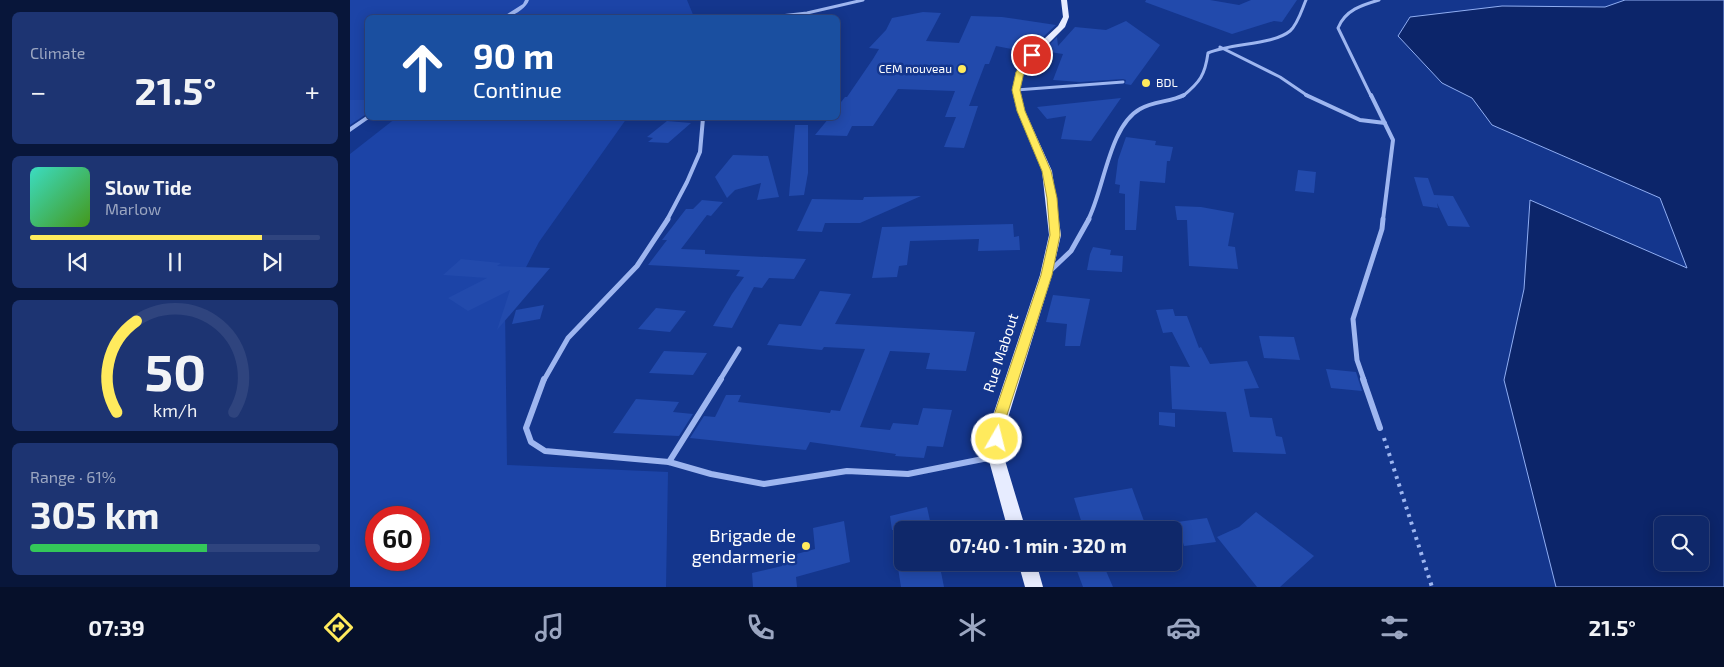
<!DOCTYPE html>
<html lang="en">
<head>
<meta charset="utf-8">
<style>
	body { margin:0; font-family:"Exo 2",sans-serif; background:#1d3472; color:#f1f3f6; height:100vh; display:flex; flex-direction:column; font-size:19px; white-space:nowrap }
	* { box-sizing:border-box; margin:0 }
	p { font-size:16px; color:#9ba6c1 }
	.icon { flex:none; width:28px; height:28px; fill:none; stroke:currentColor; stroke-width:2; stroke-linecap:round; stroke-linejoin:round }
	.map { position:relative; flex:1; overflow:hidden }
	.details { display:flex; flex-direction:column; gap:12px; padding:12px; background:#08163a; width:350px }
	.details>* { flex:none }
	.hud { position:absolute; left:15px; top:15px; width:475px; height:105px; border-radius:8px; box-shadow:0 2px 12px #0003,0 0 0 1px #2f447e; background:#1a4fa0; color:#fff; overflow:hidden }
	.buttons { position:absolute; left:1304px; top:516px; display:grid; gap:10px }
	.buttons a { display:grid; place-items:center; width:55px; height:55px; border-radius:8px; background:#0f286a; box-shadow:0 2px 12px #0003,0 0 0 1px #2f447e; font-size:25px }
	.speed { position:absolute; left:15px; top:506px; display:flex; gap:10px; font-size:25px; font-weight:700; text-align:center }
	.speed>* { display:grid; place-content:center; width:65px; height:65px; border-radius:50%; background:#0f286a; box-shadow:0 2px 12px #0003,0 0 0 1px #2f447e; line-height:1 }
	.speed .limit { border:8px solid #d22; background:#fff; color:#111 }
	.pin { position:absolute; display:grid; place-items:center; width:42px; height:42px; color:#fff; margin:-21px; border:2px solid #fff; border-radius:50%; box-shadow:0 1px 5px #0007 }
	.me { position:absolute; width:55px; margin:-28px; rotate:8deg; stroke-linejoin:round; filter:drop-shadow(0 0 4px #0008) }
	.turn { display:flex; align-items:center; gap:18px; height:105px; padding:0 25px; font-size:22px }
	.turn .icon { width:65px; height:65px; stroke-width:2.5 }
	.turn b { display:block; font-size:35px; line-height:42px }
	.big { font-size:38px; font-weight:700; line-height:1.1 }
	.details .tile { flex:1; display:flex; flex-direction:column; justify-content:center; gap:8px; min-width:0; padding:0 18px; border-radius:8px; background:#1d3472 }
	.details .dial { align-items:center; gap:0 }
	.dial svg { height:130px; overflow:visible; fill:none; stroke:#2f447e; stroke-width:7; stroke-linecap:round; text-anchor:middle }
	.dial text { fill:#f1f3f6; stroke:none }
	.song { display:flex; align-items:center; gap:15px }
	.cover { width:60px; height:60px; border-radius:8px; background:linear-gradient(135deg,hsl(170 70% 55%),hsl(100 70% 35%)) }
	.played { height:5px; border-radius:2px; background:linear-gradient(90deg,#ffea5d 80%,#2f447e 80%) }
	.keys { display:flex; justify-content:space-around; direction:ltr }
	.heat { display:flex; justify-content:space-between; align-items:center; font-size:28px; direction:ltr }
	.charge { height:8px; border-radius:4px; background:linear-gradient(90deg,#34c759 61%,#2f447e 0) }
	.trip { position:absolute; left:544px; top:521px; width:288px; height:50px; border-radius:8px; background:#0f286a; box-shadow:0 2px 12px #0003,0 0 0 1px #2f447e; font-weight:700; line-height:50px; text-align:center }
	.tabs { display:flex; height:80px; justify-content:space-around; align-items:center; background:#06102a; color:#9ba6c1 }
	.tabs .icon { width:35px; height:35px }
	.tabs .selected { color:#ffea5d }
	.tabs b { font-size:22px; color:#f1f3f6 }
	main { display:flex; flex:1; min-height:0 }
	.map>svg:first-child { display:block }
	.green { fill:#1c44a7; fill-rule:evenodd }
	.water { fill:#0c256a; stroke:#90aef3; fill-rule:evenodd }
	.building { fill:#224aac }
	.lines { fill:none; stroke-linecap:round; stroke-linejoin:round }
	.path { stroke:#9eb6f0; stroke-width:4; stroke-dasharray:3 5; stroke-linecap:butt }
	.minor-far3 { stroke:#9eb6f0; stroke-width:3 }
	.minor-far2 { stroke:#9eb6f0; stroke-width:4 }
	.minor-far1 { stroke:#9eb6f0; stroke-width:5 }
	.minor { stroke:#9eb6f0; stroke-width:6 }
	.tertiary { fill:#9eb6f0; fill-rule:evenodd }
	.primary { fill:#e7ecff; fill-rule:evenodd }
	.route { fill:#ffea5d; stroke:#a6983c }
	.poi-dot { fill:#ffea5d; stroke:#14368d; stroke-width:2 }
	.labels { text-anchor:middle; stroke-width:5; stroke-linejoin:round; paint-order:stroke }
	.far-poi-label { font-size:12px; fill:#fff; stroke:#14368d; text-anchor:end }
	.street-label { font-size:15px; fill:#fff; stroke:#14368d }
	.near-poi-label { font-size:18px; fill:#fff; stroke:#14368d; text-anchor:end }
</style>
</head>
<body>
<main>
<section class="details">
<div class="tile"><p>Climate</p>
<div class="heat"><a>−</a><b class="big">21.5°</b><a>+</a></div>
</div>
<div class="tile">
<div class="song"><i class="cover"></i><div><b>Slow Tide</b><p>Marlow</p></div></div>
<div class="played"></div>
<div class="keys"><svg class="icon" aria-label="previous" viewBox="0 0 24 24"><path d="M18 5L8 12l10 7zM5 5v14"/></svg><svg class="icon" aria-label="pause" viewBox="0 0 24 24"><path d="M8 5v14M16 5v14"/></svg><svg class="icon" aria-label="next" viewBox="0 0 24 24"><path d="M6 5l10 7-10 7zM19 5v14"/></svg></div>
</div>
<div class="tile dial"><svg viewBox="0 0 100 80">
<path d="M14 69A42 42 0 1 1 86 69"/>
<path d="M14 69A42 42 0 0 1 26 13" stroke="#ffea5d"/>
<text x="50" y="56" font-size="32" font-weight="700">50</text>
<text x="50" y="72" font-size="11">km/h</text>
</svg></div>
<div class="tile"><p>Range · 61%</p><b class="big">305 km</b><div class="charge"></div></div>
</section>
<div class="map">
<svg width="1374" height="587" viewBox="0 0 1374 587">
	<rect width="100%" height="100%" fill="#14368d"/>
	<!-- green -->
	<g class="green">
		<polygon points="0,0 337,0 344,17 18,18 17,101 0,101"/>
		<path d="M46,118H277L189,242L155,308L157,465L318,472L316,587H0V154ZM26,518H69V560H26Z"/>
	</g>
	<!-- water -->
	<path class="water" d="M1275,0H1374V587H1206L1154,380L1174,289L1180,200L1337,268L1310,198L1142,125L1122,98L1092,83L1048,36L1060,17L1152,6L1255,7ZM1312,525H1350V562H1312Z"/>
	<!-- building -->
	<g class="building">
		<polygon points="796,0 860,0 889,5 901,0 947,0 932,22 924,21 882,34 795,2"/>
		<polygon points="573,12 591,13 576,41 609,43 621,16 652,17 706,25 677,52 646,46 639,64 635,64 619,106 628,106 614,148 594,147 606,117 595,117 605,91 548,89 523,126 502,126 497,136 465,135 479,118 488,118 488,106 495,97 497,97 523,59 529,49 519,48 536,30 542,18"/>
		<polygon points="776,21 810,45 781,85 775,84 776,80 773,79 730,82 703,80 713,54 693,51 707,37 708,46 725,27 756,30"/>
		<polygon points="771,98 741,141 711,139 716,116 697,119 687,107"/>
		<polygon points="0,100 18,100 18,113 0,125"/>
		<polygon points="317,121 341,123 318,143 298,142 303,138 297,137"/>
		<polygon points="445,125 458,125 458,173 454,195 439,196"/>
		<polygon points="776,137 806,141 805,145 823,147 820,161 817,161 815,183 790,181 786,230 775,230 775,194 769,193 770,185 765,184 768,160"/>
		<polygon points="383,155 418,156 429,197 407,200 411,183 385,190 377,198 365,177"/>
		<polygon points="948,170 966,172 964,193 945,191"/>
		<polygon points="1064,177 1078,178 1084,195 1103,196 1120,227 1098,226 1087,203 1088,208 1073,206"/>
		<polygon points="571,196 510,223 475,223 472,232 447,231 462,199 513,200 514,197"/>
		<polygon points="352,200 373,202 361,216 357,215 331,249 355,250 355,254 456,259 444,279 419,278 412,288 404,287 382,328 363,326 382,294 394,277 386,276 390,270 298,265 317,240 312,240 336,209 343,209"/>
		<polygon points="825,206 851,207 884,213 878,246 885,247 888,269 839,266 837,220 827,220"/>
		<polygon points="663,224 664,237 669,236 670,250 628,251 629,239 560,241 557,265 549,266 547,277 522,278 532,227"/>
		<polygon points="743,247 761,250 760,255 773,256 772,272 737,270 740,254"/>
		<polygon points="111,259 151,263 147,266 200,268 147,330 160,290 118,311 98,298 137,278 93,275"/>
		<polygon points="470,291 501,294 485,324 625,332 616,371 576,369 580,353 540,351 510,427 540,430 543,423 568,425 573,408 602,410 593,447 577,446 574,458 545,456 546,454 460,442 456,450 340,438 354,416 365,417 376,395 391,395 388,402 480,413 481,410 490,411 515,349 474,347 472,350 417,345 429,324 451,326"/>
		<polygon points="703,295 740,299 730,346 715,346 717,324 696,322"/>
		<polygon points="194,305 190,319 162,324 166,310"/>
		<polygon points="306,308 336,311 320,332 288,329"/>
		<polygon points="823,309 825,316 837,316 849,348 851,347 860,364 897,361 909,388 894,389 900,417 922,418 926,436 932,437 936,454 883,452 876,412 822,409 820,366 840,367 822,332 813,333 806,310"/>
		<polygon points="909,336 944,337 950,360 914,358"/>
		<polygon points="314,351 357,353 343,375 299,373"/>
		<polygon points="976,369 1006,372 1012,391 981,388"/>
		<polygon points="286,399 329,402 323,412 343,414 329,436 263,433"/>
		<polygon points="809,412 825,413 825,427 809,425"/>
		<polygon points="782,488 794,521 783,523 785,530 734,530 724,498"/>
		<polygon points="577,507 582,530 542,530 540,516"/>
		<polygon points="906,512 964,556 930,587 907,587 867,537 889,527"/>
		<polygon points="857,518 866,542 834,546 827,522"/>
		<polygon points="494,521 500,562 446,577 447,587 403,587 402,573 432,566 432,558 465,549 463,528"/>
		<polygon points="547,562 589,562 594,587 551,587"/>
		<polygon points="753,564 763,587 733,587 727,571"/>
	</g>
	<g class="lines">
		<!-- path -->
		<polyline class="path" points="1034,438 1082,587"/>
		<!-- minor-far3 -->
		<g class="minor-far3">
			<polyline points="413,18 457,13 513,0"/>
			<polyline points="870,47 930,77 958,96"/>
			<polyline points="666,90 773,82"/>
			<path d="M833,96C850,82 855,75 858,53C881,43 923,45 940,31C948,24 952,9 956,0"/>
			<path d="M1021,96L988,28C995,10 1012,5 1029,0"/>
		</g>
		<!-- minor-far2 -->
		<g class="minor-far2">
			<polyline points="956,95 1010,120 1035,123"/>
			<polyline points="1021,95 1043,140 1033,220"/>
			<polyline points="317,220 337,182 350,152 353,118"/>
			<path d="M738,220C754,190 759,126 790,109C803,101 821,102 834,95"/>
		</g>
		<!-- minor-far1 -->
		<g class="minor-far1">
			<polyline points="700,271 721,251 739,219"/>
			<polyline points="194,380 218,338 287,266 318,219"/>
			<polyline points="370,380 389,349"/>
			<polyline points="1014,380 1007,360 1003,319 1032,229 1033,219"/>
		</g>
		<!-- minor -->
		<g class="minor">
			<polyline points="194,379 176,428 181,442 195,451 319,462 361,474 414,484 497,471 558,474 643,457"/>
			<polyline points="1013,379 1030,428"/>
			<polyline points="319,462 371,379"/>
		</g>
		<!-- tertiary -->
		<g class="tertiary">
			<path d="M175,0H179C176,9 161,18 151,18L173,4Z"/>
			<polygon points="18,115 18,118 20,118 0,132 0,127"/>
		</g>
		<!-- primary -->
		<g class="primary">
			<polygon points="711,0 717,0 719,17 715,27 685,57 674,72 670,90 675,111 702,171 711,235 702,275 657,421 654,457 676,530 658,530 638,457 641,421 690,275 699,235 692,171 667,111 662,90 666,72 679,53 708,26 713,17"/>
			<polygon points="668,562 686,562 693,587 675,587"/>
		</g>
	</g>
	<!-- route -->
	<polygon class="route" points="679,54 685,55 674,72 670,90 675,111 701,171 707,198 710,235 702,275 655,421 652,442 647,444 642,442 640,439 642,421 691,275 700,235 697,198 692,171 667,111 662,90 666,72"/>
	<!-- markers -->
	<g class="poi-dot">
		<circle cx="612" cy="69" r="5"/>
		<circle cx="796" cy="83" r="5"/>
		<circle cx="456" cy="546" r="5"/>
	</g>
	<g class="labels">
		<!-- far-poi labels -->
		<g class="far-poi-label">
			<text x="602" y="73">CEM nouveau</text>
			<text x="806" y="87" text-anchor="start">BDL</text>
		</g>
		<!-- street labels -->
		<g class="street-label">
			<text transform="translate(651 353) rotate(-72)" y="5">Rue Mabout</text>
		</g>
		<!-- near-poi labels -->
		<g class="near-poi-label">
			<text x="446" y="542">Brigade de<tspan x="446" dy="21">gendarmerie</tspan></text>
		</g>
	</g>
</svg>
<div class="buttons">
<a><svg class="icon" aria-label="search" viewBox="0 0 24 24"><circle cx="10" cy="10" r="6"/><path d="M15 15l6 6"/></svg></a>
</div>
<div class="speed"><div class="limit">60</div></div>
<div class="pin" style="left:682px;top:55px;background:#d93025"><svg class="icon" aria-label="arrive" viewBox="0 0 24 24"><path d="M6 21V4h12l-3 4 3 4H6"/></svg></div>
<svg class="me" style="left:647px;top:439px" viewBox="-20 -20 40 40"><circle r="17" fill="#ffea5d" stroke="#fff" stroke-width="3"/><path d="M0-11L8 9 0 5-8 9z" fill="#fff"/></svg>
<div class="trip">07:40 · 1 min · 320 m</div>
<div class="hud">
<div class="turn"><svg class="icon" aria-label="ahead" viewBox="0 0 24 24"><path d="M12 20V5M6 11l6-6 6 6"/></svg><div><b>90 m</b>Continue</div></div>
</div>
</div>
</main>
<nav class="tabs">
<b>07:39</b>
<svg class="icon selected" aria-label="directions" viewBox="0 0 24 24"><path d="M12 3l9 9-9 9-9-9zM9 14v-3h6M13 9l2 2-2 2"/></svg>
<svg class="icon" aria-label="music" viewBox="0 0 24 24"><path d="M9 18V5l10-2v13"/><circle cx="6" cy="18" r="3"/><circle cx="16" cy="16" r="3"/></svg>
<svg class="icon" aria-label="phone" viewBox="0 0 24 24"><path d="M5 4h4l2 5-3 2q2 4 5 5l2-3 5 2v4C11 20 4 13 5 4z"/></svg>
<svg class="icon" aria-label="climate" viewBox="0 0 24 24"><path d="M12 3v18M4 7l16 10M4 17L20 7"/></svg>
<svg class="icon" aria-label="car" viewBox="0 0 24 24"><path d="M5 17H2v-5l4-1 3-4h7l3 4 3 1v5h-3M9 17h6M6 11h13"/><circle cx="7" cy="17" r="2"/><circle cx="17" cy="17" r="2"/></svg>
<svg class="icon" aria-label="filters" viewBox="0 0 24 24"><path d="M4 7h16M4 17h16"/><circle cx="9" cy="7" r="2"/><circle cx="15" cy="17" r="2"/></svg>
<b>21.5°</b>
</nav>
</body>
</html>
